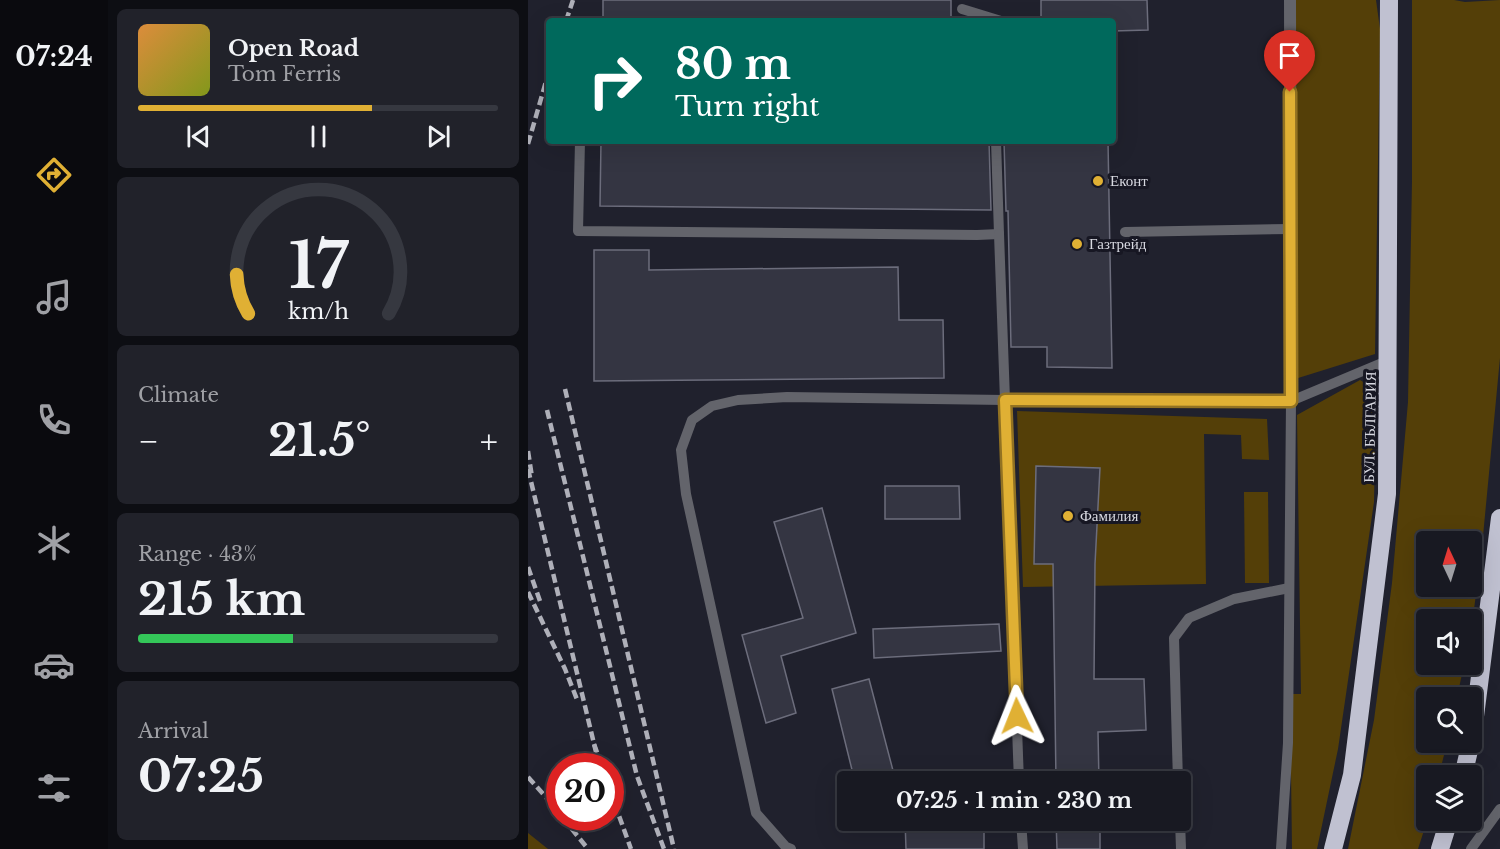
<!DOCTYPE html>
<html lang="en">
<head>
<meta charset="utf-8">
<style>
	body { margin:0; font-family:"Libre Baskerville",serif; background:#21222a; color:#f1f3f6; height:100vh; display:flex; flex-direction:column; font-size:22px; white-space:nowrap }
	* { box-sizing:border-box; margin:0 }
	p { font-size:20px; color:#9fa0a5 }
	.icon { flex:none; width:33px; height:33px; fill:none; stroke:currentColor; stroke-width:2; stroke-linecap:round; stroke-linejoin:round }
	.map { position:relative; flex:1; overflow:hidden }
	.panel { display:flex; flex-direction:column; gap:9px; padding:9px; background:#0d0e13; width:420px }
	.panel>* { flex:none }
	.guide { position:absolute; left:18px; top:18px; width:570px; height:126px; border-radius:6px; box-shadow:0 6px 24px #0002,0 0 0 2px #363840; background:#00695c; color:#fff; overflow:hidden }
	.needle { width:39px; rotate:356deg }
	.tools { position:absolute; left:888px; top:531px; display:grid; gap:12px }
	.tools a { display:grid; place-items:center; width:66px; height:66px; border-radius:6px; background:#181922; box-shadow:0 6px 24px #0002,0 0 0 2px #363840; font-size:30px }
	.speed { position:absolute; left:18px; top:753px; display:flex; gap:12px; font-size:30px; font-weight:700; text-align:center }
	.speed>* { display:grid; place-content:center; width:78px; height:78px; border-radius:50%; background:#181922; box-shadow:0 6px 24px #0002,0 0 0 2px #363840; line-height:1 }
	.speed .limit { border:9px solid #d22; background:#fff; color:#111 }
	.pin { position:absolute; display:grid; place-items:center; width:51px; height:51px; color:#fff; margin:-62px -26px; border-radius:50% 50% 50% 0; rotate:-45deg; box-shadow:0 0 6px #0007 }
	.pin .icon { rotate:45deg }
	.me { position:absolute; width:66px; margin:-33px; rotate:358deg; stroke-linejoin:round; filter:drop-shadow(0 0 4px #0008) }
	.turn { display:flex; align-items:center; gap:21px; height:126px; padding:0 30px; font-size:27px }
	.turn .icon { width:78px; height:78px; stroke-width:2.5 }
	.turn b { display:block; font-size:42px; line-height:51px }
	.big { font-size:45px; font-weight:700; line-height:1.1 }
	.panel .card { flex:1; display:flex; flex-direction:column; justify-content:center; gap:9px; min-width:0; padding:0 21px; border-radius:9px; background:#21222a }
	.panel .dial { align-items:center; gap:0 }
	.dial svg { height:156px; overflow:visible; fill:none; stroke:#363840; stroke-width:7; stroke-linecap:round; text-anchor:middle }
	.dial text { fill:#f1f3f6; stroke:none }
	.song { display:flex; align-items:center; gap:18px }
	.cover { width:72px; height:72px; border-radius:9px; background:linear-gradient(135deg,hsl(30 70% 55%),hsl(70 70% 35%)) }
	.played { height:6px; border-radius:3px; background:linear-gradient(90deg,#e0b034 65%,#363840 65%) }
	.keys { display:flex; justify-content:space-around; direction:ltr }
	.heat { display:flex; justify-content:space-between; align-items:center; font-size:33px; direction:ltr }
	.charge { height:9px; border-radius:4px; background:linear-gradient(90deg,#34c759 43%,#363840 0) }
	.trip { position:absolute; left:309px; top:771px; width:354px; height:60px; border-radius:6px; background:#181922; box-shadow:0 6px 24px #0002,0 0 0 2px #363840; font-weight:700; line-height:60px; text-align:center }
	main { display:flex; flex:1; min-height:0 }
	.tabs { display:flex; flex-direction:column; width:108px; justify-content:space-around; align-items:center; background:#0a0a0e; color:#9fa0a5 }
	.tabs .icon { width:42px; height:42px }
	.tabs .selected { color:#e0b034 }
	.tabs b { font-size:27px; color:#f1f3f6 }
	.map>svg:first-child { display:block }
	.green { fill:#543f08; fill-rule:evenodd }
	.building { fill:#343542; stroke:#6c6d7c; stroke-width:1.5 }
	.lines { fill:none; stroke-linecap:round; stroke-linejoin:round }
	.lane { stroke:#63646b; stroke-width:10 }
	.street { stroke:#63646b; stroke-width:12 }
	.highway { stroke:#c0c1d1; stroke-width:18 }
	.rail { stroke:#afb0b9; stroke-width:4.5; stroke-dasharray:9 4.5; stroke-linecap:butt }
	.route-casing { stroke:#927222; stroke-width:15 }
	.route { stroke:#e0b034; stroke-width:10 }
	.poi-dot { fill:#e0b034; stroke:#171723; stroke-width:2 }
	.labels { text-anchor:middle; stroke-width:6; stroke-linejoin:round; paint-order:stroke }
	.poi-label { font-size:15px; fill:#d8d9e1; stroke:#171723; text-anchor:start }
	.street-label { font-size:15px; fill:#d8d9e1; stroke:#171723 }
</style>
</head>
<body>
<main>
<nav class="tabs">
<b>07:24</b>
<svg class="icon selected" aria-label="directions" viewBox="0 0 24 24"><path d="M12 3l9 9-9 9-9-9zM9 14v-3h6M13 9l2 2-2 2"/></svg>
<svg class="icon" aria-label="music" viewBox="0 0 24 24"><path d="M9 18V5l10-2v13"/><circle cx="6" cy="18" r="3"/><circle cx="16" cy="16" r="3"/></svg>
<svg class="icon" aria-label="phone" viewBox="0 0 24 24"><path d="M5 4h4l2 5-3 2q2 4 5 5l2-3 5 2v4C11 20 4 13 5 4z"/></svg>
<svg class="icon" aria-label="climate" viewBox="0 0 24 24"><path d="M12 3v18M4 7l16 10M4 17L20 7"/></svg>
<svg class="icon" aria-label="car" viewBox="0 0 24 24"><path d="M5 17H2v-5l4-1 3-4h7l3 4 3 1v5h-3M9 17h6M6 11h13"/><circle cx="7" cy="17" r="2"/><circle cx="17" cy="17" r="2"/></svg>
<svg class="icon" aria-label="filters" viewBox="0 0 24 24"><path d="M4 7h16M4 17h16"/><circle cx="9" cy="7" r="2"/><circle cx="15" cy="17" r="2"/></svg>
</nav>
<section class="panel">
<div class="card">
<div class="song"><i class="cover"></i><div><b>Open Road</b><p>Tom Ferris</p></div></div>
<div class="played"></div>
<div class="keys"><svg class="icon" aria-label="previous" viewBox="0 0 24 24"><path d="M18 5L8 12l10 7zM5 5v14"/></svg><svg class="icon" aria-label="pause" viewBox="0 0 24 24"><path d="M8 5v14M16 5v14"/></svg><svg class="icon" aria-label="next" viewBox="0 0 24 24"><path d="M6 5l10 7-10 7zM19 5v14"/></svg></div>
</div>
<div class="card dial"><svg viewBox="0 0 100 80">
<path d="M14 69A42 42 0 1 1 86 69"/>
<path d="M14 69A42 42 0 0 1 8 49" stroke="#e0b034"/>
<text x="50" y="56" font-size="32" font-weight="700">17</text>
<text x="50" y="72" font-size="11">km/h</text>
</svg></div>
<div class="card"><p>Climate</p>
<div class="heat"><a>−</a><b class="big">21.5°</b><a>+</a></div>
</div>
<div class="card"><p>Range · 43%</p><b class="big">215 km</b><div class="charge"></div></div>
<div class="card"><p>Arrival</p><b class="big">07:25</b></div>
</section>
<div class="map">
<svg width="972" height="849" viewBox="0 0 972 849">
	<rect width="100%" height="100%" fill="#20212d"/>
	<!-- green -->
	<g class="green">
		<polygon points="766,0 848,0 852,29 847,354 767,379"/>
		<path d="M884,0H926L937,2L972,0V358L953,557L944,624V620H898V664L936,665L929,697L898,698V742L919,743L911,775L898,776L899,821L890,849H820L846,720L864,583L880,402L884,181ZM898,542H944V586H898Z"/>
		<polygon points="832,380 848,390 846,502 810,749 789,849 764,849 762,694 773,694 769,415"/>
		<polygon points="489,411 739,419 741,460 714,459 713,435 676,434 678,584 495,587"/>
		<polygon points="716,492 740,492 741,583 717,583"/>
		<polygon points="0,833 20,849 0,849"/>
	</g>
	<!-- building -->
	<g class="building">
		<rect x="75" y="0" width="348" height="21"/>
		<polygon points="513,0 619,0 620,30 585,31 585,21 513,21"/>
		<polygon points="73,141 461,141 463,210 72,206"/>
		<polygon points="476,141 580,141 584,368 519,367 519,347 483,347 480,211 478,211"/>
		<polygon points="66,250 121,250 121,270 370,267 371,320 415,320 416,378 66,381"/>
		<polygon points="508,466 572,468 567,564 566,679 616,679 618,730 570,732 571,782 528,782 525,564 506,564"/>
		<polygon points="357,486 431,486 432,519 357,519"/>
		<polygon points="294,508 328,633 253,656 268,713 238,723 214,635 275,618 246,522"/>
		<polygon points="471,624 473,651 346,658 345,629"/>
		<polygon points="341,679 368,782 327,782 304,689"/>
		<polygon points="377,820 456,820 456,849 378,849"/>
		<polygon points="528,820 572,820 572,849 529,849"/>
	</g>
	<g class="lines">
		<!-- lane -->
		<g class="lane">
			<polyline points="434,9 473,21"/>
			<polyline points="52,141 50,231 449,235 471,234 468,141"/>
			<polyline points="597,232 762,229"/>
			<polyline points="471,234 477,400 763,401 861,360"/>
			<polyline points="650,782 646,638 661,618 706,599 761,588"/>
			<polyline points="493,820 495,849"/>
			<polyline points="652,820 653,849"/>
			<polyline points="263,849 258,847 228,813 158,494 153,450 164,420 184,406 210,400 259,397 477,400 491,782"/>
			<polyline points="753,849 760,743 763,401"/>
			<polyline points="943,849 972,809"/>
		</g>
		<!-- street -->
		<polyline class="street" points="762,0 763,401"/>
		<!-- highway -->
		<g class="highway">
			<polyline points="944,740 972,518"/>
			<polyline points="935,776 943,742"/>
			<polyline points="805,849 824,775 859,494 861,0"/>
			<polyline points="912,849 921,820"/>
		</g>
		<!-- rail -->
		<g class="rail">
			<polyline points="38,21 45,0"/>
			<polyline points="0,144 21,71"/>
			<polyline points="37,389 146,849"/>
			<polyline points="19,410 109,776 136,849"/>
			<polyline points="0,451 4,477"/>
			<polyline points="0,469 68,752"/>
			<polyline points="0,567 12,601"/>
			<polyline points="0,592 37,669 50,702"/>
			<polyline points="66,744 74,766"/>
			<polyline points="0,777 32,813"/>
			<polyline points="82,791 103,849"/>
			<polyline points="35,818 60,849"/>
		</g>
	</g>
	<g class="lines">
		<!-- route casing -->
		<g class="route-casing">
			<polyline id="route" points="489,716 477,400 763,401 762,92"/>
		</g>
		<!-- route -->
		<use href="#route" class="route"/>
	</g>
	<!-- markers -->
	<g class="poi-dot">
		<circle cx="570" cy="181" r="6"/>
		<circle cx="549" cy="244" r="6"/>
		<circle cx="540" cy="516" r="6"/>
	</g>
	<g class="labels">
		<!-- poi labels -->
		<g class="poi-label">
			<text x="582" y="186">Еконт</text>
			<text x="561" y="249">Газтрейд</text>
			<text x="552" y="521">Фамилия</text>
		</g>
		<!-- street labels -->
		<g class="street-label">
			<text transform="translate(842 427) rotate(-89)" y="5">БУЛ. БЪЛГАРИЯ</text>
		</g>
	</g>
</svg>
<div class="tools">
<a><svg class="needle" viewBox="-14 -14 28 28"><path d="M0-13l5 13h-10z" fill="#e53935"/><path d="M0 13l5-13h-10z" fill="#9fa0a5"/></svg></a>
<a><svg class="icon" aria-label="sound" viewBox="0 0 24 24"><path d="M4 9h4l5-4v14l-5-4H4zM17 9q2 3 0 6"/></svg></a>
<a><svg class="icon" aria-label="search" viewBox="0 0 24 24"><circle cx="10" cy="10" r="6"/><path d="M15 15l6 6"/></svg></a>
<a><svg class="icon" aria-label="layers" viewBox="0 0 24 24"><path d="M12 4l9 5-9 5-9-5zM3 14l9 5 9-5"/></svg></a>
</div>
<div class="speed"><div class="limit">20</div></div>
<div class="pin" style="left:762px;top:92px;background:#d93025"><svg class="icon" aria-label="arrive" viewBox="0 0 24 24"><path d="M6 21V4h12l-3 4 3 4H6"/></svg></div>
<svg class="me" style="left:489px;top:716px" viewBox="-20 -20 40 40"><path d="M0-17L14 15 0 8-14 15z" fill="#e0b034" stroke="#fff" stroke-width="4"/></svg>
<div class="trip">07:25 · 1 min · 230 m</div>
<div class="guide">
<div class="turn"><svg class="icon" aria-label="right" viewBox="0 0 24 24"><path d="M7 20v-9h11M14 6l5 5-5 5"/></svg><div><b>80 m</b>Turn right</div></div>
</div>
</div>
</main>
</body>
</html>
